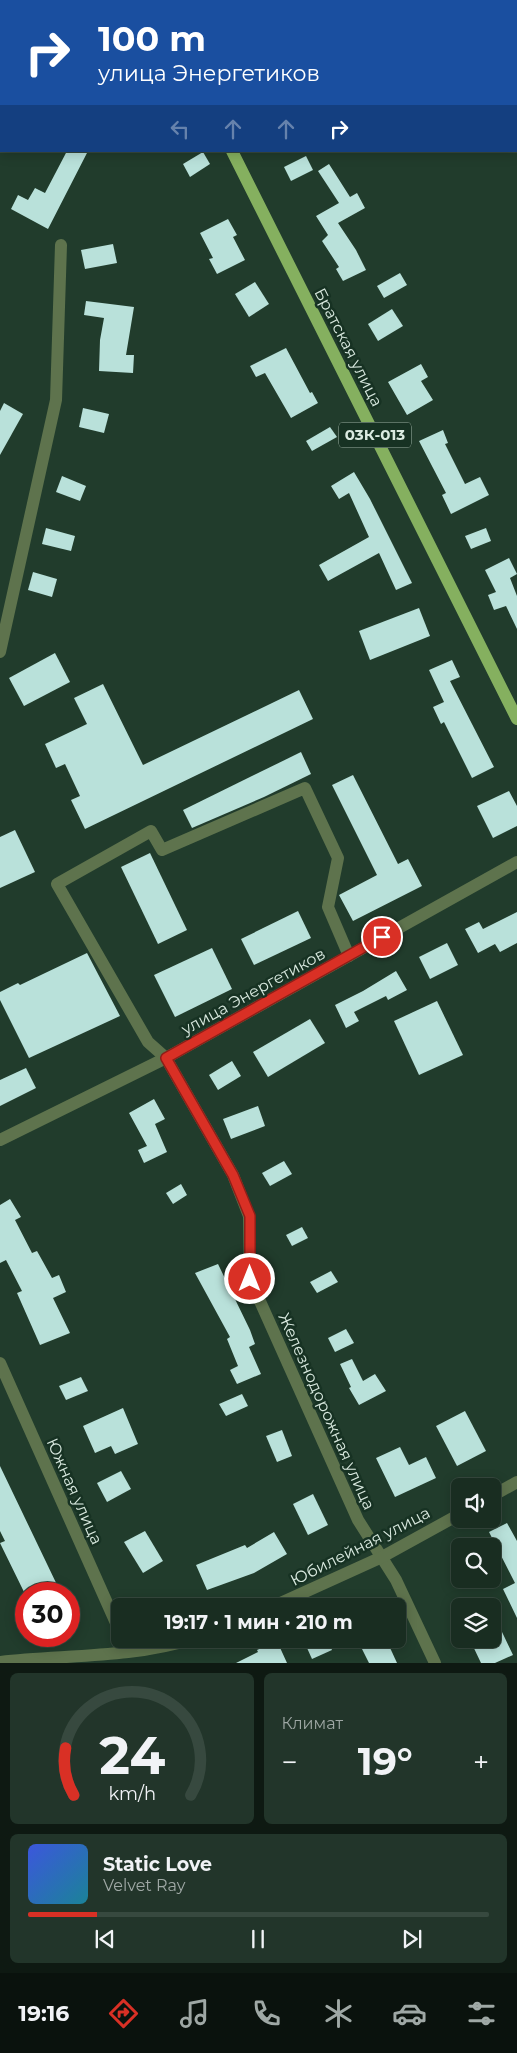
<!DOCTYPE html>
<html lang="ru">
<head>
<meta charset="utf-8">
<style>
	body { margin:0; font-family:Montserrat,sans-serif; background:#22352a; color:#f1f3f6; height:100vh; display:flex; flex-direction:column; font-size:19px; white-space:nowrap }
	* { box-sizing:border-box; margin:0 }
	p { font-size:16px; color:#9fa8a5 }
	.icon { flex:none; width:28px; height:28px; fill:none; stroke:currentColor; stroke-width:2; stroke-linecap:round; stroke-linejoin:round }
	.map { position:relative; height:1663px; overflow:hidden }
	.details { display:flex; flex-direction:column; gap:10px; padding:10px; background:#0e1912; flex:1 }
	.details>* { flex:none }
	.hud { position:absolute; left:0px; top:0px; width:518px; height:152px; box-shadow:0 2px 12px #0003,0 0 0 1px #37493f; background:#1a4fa0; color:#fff; overflow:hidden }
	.controls { position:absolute; left:451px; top:1478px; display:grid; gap:10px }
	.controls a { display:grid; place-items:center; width:50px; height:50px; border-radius:8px; background:#192d21; box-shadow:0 2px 12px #0003,0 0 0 1px #37493f; font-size:25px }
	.speed { position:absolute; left:15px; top:1582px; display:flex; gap:10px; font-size:25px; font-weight:700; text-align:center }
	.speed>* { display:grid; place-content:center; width:65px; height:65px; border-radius:50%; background:#192d21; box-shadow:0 2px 12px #0003,0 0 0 1px #37493f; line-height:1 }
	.speed .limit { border:8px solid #d22; background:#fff; color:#111 }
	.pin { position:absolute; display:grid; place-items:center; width:42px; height:42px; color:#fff; margin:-21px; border:2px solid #fff; border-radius:50%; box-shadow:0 1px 5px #0007 }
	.me { position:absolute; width:55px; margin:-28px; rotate:0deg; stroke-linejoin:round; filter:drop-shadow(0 0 4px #0008) }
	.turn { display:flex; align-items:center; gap:18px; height:105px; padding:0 15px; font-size:22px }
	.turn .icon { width:65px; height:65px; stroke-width:2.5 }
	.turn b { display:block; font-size:35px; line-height:42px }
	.lanes { display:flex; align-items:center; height:48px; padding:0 15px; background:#0003; justify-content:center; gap:25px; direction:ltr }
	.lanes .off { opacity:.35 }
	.big { font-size:38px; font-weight:700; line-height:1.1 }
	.details .tile { flex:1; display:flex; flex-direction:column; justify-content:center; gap:8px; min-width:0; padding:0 18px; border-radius:8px; background:#22352a }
	.details .dial { align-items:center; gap:0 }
	.dial svg { height:130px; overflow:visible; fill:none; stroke:#37493f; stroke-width:7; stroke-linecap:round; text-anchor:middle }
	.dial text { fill:#f1f3f6; stroke:none }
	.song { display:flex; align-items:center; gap:15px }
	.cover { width:60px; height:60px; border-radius:8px; background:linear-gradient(135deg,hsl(230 70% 55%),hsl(190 70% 35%)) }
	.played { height:5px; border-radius:2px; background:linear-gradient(90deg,#d93025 15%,#37493f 15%) }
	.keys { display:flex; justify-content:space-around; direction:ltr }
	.heat { display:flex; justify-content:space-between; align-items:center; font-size:28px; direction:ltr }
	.details .tiles { flex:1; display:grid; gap:10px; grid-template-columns:1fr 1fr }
	.tile:last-child { grid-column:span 2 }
	.trip { position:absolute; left:111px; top:1598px; width:295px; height:50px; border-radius:8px; background:#192d21; box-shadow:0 2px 12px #0003,0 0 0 1px #37493f; font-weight:700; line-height:50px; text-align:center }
	.tabs { display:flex; height:80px; justify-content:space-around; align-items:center; background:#0a120d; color:#9fa8a5 }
	.tabs .icon { width:35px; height:35px }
	.tabs .selected { color:#d93025 }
	.tabs b { font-size:22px; color:#f1f3f6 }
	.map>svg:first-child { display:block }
	.building { fill:#b9e1da }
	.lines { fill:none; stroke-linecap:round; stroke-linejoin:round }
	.minor { stroke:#5e734d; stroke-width:12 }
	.major { stroke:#85b05f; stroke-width:12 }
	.route-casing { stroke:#8d1f18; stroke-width:12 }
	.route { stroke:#d93025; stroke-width:9 }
	.labels { text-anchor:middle; stroke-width:5; stroke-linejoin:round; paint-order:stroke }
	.shield { fill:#173223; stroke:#a0b3a7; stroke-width:1 }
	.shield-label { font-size:15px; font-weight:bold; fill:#daeae0 }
	.street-label { font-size:16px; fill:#daeae0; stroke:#173223 }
</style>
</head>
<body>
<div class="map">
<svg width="517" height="1663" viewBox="0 0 517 1663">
	<rect width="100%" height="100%" fill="#213c2c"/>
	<!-- building -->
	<g class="building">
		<polygon points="67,151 88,151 48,229 11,209 18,195 28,200 35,188 45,193"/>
		<polygon points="203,152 210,164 190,177 183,164"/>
		<polygon points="306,156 313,170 291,181 284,167"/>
		<polygon points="329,164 350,197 357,193 365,208 338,223 356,250 366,270 343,281 336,269 339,267 322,241 328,235 316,216 339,203 318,171"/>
		<polygon points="228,219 237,235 233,237 245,260 217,274 209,259 213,258 200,233"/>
		<polygon points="113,244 117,263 85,269 81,250"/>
		<polygon points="400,273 407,285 384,298 377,286"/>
		<polygon points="255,282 269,304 249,317 235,294"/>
		<polygon points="86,301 134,307 126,355 134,355 133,373 99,371 100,340 104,318 84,315"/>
		<polygon points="392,309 403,326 378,341 368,324"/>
		<polygon points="286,348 310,393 312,392 318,403 291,418 265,373 256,377 250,366"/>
		<polygon points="421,364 428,377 421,381 433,400 407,415 388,382"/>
		<polygon points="4,403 23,414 0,455 0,411"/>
		<polygon points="83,408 109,414 104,433 79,427"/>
		<polygon points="330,427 337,437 312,451 306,441"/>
		<polygon points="443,430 448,443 445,444 465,484 480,477 489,495 451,514 442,495 446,493 419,441"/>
		<polygon points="354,472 370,499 412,583 396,590 379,553 328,581 319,565 369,537 349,493 339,499 331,486"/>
		<polygon points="62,476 86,486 80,501 56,492"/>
		<polygon points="46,528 75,536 71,551 42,544"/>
		<polygon points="486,528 491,541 471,549 465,536"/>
		<polygon points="509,558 517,574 510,578 517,596 517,629 506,606 494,610 488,595 496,592 485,570"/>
		<polygon points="33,572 57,579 52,597 28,590"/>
		<polygon points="419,608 430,636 370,660 359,631"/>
		<polygon points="55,653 70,682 24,706 9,678"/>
		<polygon points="452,660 460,677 450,681 494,767 472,778 444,722 441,724 433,707 444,702 429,670"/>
		<polygon points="103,684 143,765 299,690 313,719 85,829 71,800 80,796 65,764 56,768 45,744 87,724 74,698"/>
		<polygon points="301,752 311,774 264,797 192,828 183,810"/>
		<polygon points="353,775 398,864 408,859 422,886 353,921 339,895 377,875 332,785"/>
		<polygon points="509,791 517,806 517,826 493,838 477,806"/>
		<polygon points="15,830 35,872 0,888 0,837"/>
		<polygon points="150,853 187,930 158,944 121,867"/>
		<polygon points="298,911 311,938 254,965 241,939"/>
		<polygon points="517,912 517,943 500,952 495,944 478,953 465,929 479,922 483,929"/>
		<polygon points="447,943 458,965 430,979 419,957"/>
		<polygon points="212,948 232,989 175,1017 154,975"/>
		<polygon points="87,953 120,1016 29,1058 0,1000 0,992 18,983 20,985"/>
		<polygon points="396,971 407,990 388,1000 386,996 354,1012 359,1021 346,1028 335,1005 363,991"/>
		<polygon points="437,1001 463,1055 419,1075 394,1021"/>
		<polygon points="310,1019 325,1043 268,1077 253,1052"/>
		<polygon points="232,1061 241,1076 218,1090 209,1075"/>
		<polygon points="26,1068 36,1088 0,1106 0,1080"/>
		<polygon points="154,1099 165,1119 155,1124 167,1152 144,1163 138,1150 147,1146 129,1113"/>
		<polygon points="258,1106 265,1126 231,1139 223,1119"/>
		<polygon points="284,1161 292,1174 270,1186 262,1173"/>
		<polygon points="181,1184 187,1195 173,1204 166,1193"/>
		<polygon points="10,1199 21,1217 15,1220 32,1253 37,1251 52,1278 59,1275 66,1292 53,1298 70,1333 40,1345 17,1293 22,1291 6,1260 0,1263 0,1205"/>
		<polygon points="302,1227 308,1238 292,1246 286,1235"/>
		<polygon points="218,1264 250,1330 255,1344 249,1347 261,1374 237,1384 230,1370 238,1366 227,1339 230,1337 195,1273"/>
		<polygon points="331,1271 338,1282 317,1293 310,1282"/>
		<polygon points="346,1329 354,1343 335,1352 328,1338"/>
		<polygon points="352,1359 363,1381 375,1374 386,1391 359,1405 349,1388 351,1387 340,1364"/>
		<polygon points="81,1377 88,1391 66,1400 59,1386"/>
		<polygon points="242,1394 248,1406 226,1416 219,1404"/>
		<polygon points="123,1408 138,1444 115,1454 111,1446 95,1453 83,1426"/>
		<polygon points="465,1411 486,1451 457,1466 436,1426"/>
		<polygon points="282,1430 292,1456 277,1462 266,1436"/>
		<polygon points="400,1447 409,1465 426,1457 436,1478 395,1497 376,1458"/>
		<polygon points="0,1466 59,1589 48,1594 25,1594 0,1543 5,1541 0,1531"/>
		<polygon points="121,1471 131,1489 107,1502 97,1483"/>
		<polygon points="313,1494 328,1525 308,1535 293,1504"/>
		<polygon points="507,1523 517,1541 517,1618 503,1589 515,1583 489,1532"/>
		<polygon points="145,1531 163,1561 143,1573 124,1542"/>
		<polygon points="274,1532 287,1554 254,1573 207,1590 196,1565 245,1545 247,1548"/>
		<polygon points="492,1611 513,1655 495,1663 481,1663 471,1642 480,1639 492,1639"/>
		<polygon points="303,1639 327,1639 332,1650 312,1659"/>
		<polygon points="357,1639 386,1639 397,1663 369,1663"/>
		<polygon points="277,1641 287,1663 236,1663 258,1652 257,1650"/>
	</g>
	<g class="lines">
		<!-- minor -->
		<g class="minor">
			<polyline points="0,652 56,400 61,245"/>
			<polyline points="349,956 328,907 338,858 305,788 162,850 151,831 57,884 148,1042 166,1058 233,1175 249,1216 250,1279 358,1520 396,1580 435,1663"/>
			<polyline points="0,1140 166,1058 517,862"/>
			<polyline points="0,1363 120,1632"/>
			<polyline points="492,1496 517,1482"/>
			<polyline points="274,1606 382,1557 460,1514"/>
			<path d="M0,1662C62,1655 133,1658 192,1639"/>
		</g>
		<!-- major -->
		<g class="major">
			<polyline points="155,0 156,1"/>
			<polyline points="232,151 517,719"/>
		</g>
	</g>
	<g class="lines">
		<!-- route casing -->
		<g class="route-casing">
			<polyline id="route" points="250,1279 250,1216 233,1175 166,1058 382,937"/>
		</g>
		<!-- route -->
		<use href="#route" class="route"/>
	</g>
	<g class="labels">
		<!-- shield labels -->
		<rect class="shield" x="339" y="422.5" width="72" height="25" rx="4"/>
		<g class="shield-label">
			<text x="375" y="440">03К-013</text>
		</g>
		<!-- street labels -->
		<g class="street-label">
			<text transform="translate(349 347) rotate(63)" y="6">Братская улица</text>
			<text transform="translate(253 991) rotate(-29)" y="6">улица Энергетиков</text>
			<text transform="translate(327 1411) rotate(66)" y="6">Железнодорожная улица</text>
			<text transform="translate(75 1491) rotate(66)" y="6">Южная улица</text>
			<text transform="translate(360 1546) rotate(-27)" y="6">Юбилейная улица</text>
		</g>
	</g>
</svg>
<div class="controls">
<a><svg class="icon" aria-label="sound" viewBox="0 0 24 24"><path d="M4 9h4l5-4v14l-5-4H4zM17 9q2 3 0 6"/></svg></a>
<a><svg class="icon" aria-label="search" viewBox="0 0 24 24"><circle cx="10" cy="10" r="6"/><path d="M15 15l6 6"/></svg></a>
<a><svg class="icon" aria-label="layers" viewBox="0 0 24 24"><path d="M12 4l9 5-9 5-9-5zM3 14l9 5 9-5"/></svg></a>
</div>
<div class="speed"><div class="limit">30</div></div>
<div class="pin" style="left:382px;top:937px;background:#d93025"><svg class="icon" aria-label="arrive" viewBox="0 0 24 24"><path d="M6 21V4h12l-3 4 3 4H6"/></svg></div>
<svg class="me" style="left:250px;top:1279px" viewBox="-20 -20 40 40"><circle r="17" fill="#d93025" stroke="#fff" stroke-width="3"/><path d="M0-11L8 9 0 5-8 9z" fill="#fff"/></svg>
<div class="trip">19:17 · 1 мин · 210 m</div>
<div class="hud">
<div class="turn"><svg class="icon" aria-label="right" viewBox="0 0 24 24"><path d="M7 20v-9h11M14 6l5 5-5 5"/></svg><div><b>100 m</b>улица Энергетиков</div></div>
<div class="lanes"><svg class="icon off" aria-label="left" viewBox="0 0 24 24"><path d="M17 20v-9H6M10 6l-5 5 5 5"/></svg><svg class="icon off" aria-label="ahead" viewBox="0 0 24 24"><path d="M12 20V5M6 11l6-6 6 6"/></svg><svg class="icon off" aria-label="ahead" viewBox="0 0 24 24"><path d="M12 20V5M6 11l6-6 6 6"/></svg><svg class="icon" aria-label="right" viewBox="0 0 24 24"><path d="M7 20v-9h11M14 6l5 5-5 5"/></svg></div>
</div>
</div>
<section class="details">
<div class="tiles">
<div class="tile dial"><svg viewBox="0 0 100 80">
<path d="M14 69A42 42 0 1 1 86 69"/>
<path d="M14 69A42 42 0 0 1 9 40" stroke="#d93025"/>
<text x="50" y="56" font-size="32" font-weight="700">24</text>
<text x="50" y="72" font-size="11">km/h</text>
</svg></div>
<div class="tile"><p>Климат</p>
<div class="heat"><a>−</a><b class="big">19°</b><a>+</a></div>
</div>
<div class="tile">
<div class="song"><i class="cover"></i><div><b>Static Love</b><p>Velvet Ray</p></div></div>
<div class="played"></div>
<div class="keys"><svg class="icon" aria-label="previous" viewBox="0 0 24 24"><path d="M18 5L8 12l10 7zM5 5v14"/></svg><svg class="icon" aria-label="pause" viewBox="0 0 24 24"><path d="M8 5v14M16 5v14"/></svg><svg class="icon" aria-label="next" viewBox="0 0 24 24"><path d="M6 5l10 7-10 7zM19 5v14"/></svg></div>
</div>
</div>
</section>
<nav class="tabs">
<b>19:16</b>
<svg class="icon selected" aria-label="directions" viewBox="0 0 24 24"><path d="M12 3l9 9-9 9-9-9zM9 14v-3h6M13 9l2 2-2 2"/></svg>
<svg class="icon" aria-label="music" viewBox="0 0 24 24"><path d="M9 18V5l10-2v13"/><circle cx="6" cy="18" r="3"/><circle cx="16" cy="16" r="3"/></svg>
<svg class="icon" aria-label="phone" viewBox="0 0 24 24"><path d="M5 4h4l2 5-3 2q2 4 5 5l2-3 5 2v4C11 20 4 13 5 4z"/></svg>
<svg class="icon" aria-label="climate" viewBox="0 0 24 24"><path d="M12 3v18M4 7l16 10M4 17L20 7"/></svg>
<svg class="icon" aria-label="car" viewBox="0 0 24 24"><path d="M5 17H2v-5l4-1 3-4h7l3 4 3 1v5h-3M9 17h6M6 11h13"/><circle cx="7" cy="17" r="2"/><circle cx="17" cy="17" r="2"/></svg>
<svg class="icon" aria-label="filters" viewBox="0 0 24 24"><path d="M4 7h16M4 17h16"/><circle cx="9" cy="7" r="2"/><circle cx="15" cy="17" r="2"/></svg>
</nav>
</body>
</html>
